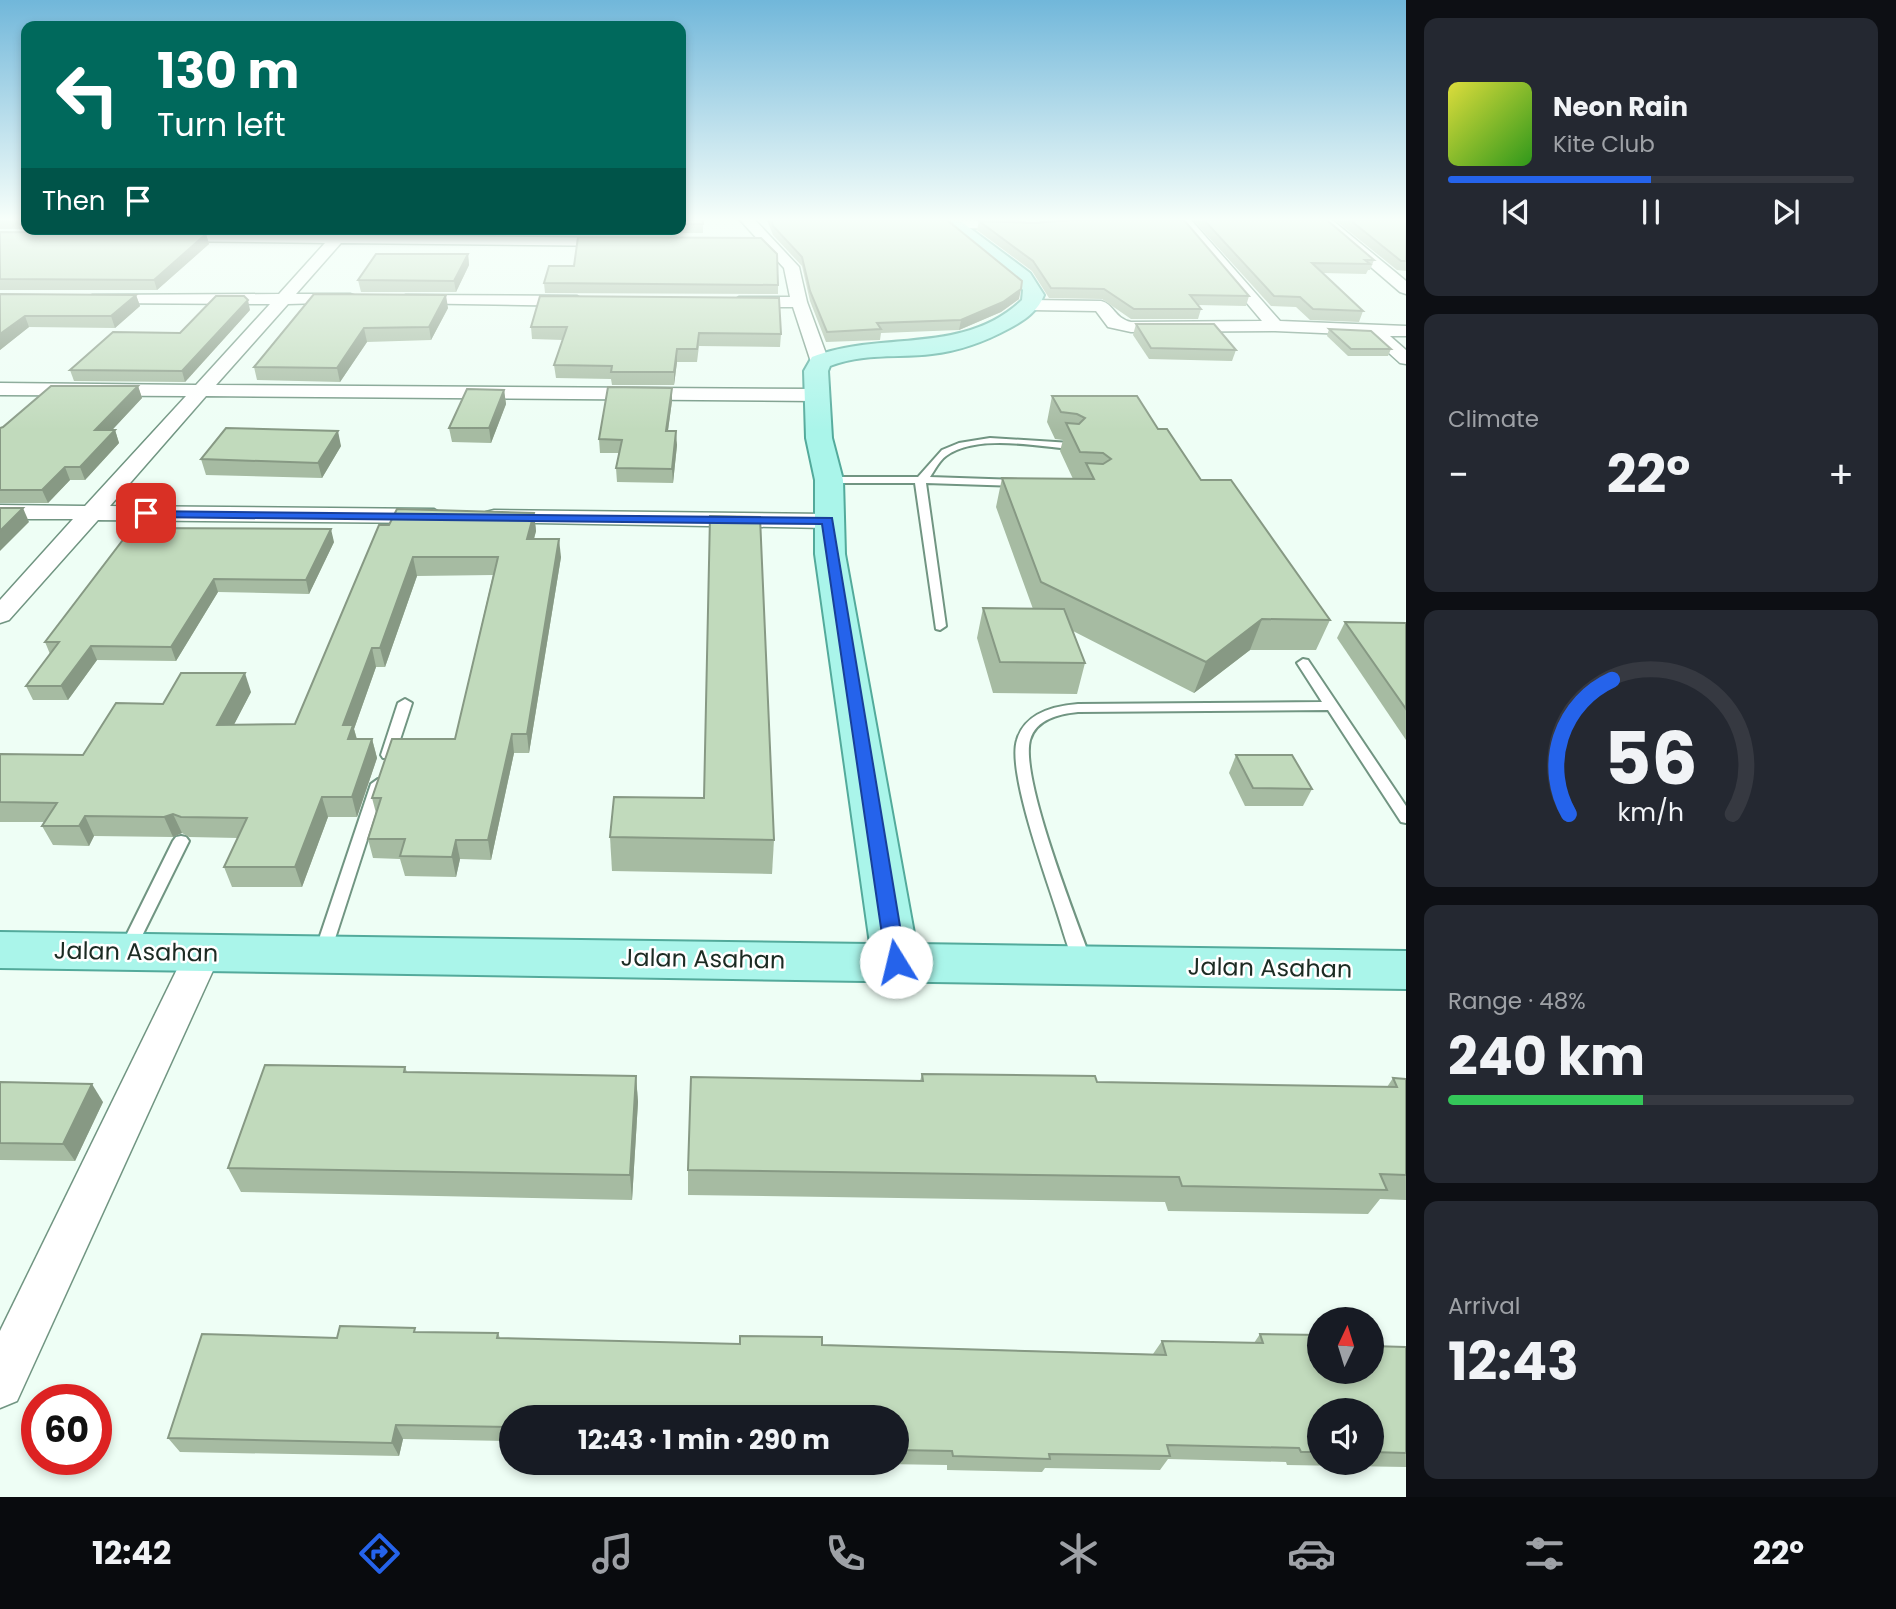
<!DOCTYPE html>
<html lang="en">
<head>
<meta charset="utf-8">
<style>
	body { margin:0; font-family:Poppins,sans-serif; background:#242831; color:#f1f3f6; height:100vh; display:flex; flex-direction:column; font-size:26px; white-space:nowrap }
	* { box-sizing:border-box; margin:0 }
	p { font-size:23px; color:#9ea1a6 }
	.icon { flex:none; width:38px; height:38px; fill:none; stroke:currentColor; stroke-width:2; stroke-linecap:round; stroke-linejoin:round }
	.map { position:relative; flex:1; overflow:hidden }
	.sheet { display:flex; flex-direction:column; gap:18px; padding:18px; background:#0d0f14; width:490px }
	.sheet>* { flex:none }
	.banner { position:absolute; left:21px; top:21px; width:665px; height:214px; border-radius:14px; box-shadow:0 4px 10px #0003; background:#00695c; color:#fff; overflow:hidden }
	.needle { width:46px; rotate:4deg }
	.controls { position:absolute; left:1307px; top:1307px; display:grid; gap:14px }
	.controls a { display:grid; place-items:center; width:77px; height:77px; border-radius:50%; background:#171b24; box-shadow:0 4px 10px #0003; font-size:35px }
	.speed { position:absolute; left:21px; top:1384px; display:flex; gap:14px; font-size:35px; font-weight:700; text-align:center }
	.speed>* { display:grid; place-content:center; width:91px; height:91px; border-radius:50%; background:#171b24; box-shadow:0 4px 10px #0003; line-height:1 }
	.speed .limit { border:10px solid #d22; background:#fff; color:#111 }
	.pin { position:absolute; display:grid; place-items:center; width:60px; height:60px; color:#fff; margin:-30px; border-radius:14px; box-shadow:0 4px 10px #0006 }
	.me { position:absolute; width:77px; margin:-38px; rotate:351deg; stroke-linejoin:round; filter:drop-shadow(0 0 5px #0008) }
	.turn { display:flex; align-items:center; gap:24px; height:147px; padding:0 21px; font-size:32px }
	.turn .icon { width:91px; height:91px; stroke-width:2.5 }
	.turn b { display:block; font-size:49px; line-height:60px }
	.then { display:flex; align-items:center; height:66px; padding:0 21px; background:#0003; gap:14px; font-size:26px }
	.big { font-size:52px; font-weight:700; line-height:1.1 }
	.sheet .card { flex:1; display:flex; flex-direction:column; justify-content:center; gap:10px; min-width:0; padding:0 24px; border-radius:14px; background:#242831 }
	.sheet .dial { align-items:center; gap:0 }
	.dial svg { height:182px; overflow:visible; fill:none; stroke:#363941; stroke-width:7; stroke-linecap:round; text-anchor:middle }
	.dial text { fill:#f1f3f6; stroke:none }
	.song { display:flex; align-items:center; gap:21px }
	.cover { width:84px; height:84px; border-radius:10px; background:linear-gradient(135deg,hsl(60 70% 55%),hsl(110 70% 35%)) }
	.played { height:7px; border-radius:4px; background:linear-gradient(90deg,#2563eb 50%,#363941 50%) }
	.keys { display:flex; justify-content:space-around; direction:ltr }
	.heat { display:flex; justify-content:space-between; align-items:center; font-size:38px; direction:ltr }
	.charge { height:10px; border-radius:5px; background:linear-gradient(90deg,#34c759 48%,#363941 0) }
	.trip { position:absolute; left:499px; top:1405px; width:410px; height:70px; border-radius:35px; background:#171b24; box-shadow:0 4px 10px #0003; font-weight:700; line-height:70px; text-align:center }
	.tab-bar { display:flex; height:112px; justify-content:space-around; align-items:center; background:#090b0e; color:#9ea1a6 }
	.tab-bar .icon { width:49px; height:49px }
	.tab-bar .current { color:#2563eb }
	.tab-bar b { font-size:32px; color:#f1f3f6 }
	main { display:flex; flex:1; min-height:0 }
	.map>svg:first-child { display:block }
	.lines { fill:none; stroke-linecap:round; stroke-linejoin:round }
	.service-casing { stroke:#719582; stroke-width:4 }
	.minor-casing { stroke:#719582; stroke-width:3 }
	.primary-casing { stroke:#53aa9b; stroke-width:4 }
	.service { fill:#fff; fill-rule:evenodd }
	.minor { fill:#fff; fill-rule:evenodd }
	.primary { fill:#aaf5ea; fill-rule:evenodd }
	.wall { fill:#a6bba2; fill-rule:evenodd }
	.shaded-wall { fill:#879984 }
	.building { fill:#c1dabc; stroke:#879984; stroke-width:2 }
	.route { fill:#2563eb; stroke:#184099; stroke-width:2 }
	.labels { text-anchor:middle; stroke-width:5; stroke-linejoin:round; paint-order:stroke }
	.near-street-label { font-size:24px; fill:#1c2b23; stroke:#fff }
</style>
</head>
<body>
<main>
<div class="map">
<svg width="1406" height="1497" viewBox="0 0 1406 1497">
	<rect width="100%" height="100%" fill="#eefef5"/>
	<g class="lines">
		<!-- service casing -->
		<g class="service-casing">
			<g id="service">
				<path d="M990,438L1071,443L1076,446L1071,449C1036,446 976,434 946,456C939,461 935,470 930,477L1018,480L1023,483L1018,486L926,483L946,626L940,630L936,629L915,483H829L824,480L829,477H918L942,450L959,443Z"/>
				<path d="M1303,659L1308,660L1406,806V823L1401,822L1328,710L1078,712C1059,714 1036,719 1030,740C1020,779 1077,920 1092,963L1089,968L1083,970L1077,968C1068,951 1063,930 1057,912C1046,877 1007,771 1017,740C1025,713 1053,706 1078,704L1322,702L1297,663Z"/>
				<polygon points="405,699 412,703 395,755 393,758 383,758 381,755 398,703"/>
				<polygon points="378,779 385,784 330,954 328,959 322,961 316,959 314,954 371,784"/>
				<polygon points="181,836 186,837 189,841 135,950 133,955 127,957 121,955 119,950 173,841 176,837"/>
			</g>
		</g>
		<!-- minor casing -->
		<g class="minor-casing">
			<g id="minor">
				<polygon points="740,220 755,220 799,267 807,302 829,362 826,366 814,366 811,362 793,307 739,307 731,302 739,297 790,297 784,268"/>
				<polygon points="954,220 1017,221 1024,225 1017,229 955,228 948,224"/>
				<path d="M1177,220H1191L1280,321L1406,326V336H1390L1406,350V364L1400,363L1369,335L1275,331L1131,332L1108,327L1096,311L1031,310L1023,305L1031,300L1101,301C1114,304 1114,318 1131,322L1262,321Z"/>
				<polygon points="1316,220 1332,220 1406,281 1406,294 1400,292"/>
				<polygon points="338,229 352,229 348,235 619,238 626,242 619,246 341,243 296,294 350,294 356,296 356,302 288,304 216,385 816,389 826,395 816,401 206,396 110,506 434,509 445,516 434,523 98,520 9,620 0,623 0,600 73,519 0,519 0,505 85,506 186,396 0,395 0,383 196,385 270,304 98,303 92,301 92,295 279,294 325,243 168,241 161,237 168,233 333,235"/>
				<polygon points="406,295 577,296 585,301 577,306 400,303 400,297"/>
				<polygon points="494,510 827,514 838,521 827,528 486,522 483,517 486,512"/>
				<polygon points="203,939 216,943 221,953 17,1401 0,1408 0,1331 185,953 190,943"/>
			</g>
		</g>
		<!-- primary casing -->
		<g class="primary-casing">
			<path id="primary" d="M939,220H959L1030,273L1044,295C1038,311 1025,320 1010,328C986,341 960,351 932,354C898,358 863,353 830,366L828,371L832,438L843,480L845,554L916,944L1406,951V989L0,968V932L870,944L815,554V480L806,438L804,371L812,357C881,330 963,356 1022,300L1023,290L1016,281Z"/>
		</g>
		<!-- service -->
		<use href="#service" class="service"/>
		<!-- minor -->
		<use href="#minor" class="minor"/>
		<!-- primary -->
		<use href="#primary" class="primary"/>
	</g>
	<!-- wall -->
	<g class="wall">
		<polygon points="0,220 26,220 26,229 226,229 224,230 0,229"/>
		<polygon points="681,220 703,224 703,233 581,233 581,229 681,229"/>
		<polygon points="767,220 947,220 1019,299 1001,312 959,330 881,333 880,340 826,342 810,301 802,266 773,235"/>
		<polygon points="1193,220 1327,220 1374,260 1370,270 1368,270 1366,274 1323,273 1363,311 1359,322 1310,320 1296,307 1271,306"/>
		<polygon points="1335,220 1406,220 1406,271 1397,270"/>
		<polygon points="979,221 1035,223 1249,296 1246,306 1198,305 1201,309 1198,319 1131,319 1102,299 1049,298 1032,271 977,230"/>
		<polygon points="389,229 431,229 428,233 389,232"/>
		<polygon points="0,232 206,234 209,244 157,290 0,290"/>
		<polygon points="468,254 469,265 456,292 361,292 358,280"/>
		<polygon points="544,283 778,285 778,294 545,293"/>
		<polygon points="0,294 136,295 140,306 115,328 29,327 0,350"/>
		<polygon points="314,294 448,308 431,340 367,342 340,382 257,380 254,367"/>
		<polygon points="540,296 781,334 780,347 699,346 697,362 677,362 674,385 612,385 611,379 556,378 554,365 563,340 532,339 531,327"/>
		<polygon points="250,310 185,382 74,381 70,370 180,333"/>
		<polygon points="1136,324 1236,350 1232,361 1149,359 1133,335"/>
		<polygon points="1329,329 1391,349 1388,356 1348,356 1327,336"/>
		<polygon points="138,386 142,398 112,430 115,430 119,443 85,480 70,480 48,503 0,503 0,428 3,427"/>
		<polygon points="672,388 672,401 668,431 677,445 673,483 617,482 616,468 619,453 600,453 599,439"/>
		<polygon points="504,390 506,404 491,443 452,442 449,428"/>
		<polygon points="1052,396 1158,429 1201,480 1330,620 1316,650 1250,650 1194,693 1073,631 1085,663 1077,694 993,693 977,638 983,608 1033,609 996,507 1002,478 1073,479 1060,451 1063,440 1055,439 1047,422"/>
		<polygon points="341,446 322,478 206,475 201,459"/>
		<polygon points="534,513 536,531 534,539 561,557 529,753 514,753 491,860 460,859 456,877 405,876 400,859 373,858 368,839 376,813 372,798 455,739 493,575 417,576 385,667 376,667 354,729 357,739 372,739 377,758 357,817 328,817 302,887 232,887 224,867 238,838 189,837 182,833 173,837 94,836 89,846 53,845 42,826 44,822 0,822 0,754 83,755 163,704 251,692 234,724 295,724 389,525"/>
		<polygon points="132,528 334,542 309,594 218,592 176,661 97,660 68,700 33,700 26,686 50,654 45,642"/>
		<polygon points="1345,622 1406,623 1406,740 1337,638"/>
		<polygon points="1236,755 1312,789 1303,806 1245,806 1229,773"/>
		<polygon points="610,837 774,840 772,874 612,871"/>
		<polygon points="405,1067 407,1072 636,1076 638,1102 632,1200 241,1192 228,1168"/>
		<polygon points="922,1074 1097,1082 1387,1087 1393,1078 1406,1079 1406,1200 1380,1199 1368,1214 1168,1211 1165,1202 688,1195 688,1170 920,1081"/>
		<polygon points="0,1082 103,1102 75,1161 0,1160"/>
		<path d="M417,1332L498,1333L500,1338L740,1344L822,1345L1153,1354L1162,1341L1254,1343L1260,1334L1320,1372L1406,1347V1467L1287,1465L1286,1462L1168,1459L1160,1470L1045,1468L1042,1472L947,1470V1465L820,1463H896V1418H511V1463H607V1467L510,1465L505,1452L507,1441L403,1439L399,1456L180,1452L168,1438L337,1338ZM1320,1410H1372V1463H1320Z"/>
	</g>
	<!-- shaded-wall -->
	<g class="shaded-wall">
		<polygon points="206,234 209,244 157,290 154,280"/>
		<polygon points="468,254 469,265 456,292 454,281"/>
		<polygon points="1021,289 1019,299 1001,312 959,330 961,320"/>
		<polygon points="136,295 140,306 115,328 111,316"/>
		<polygon points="446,295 448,308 431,340 429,327"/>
		<polygon points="248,300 250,310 185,382 182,371"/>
		<polygon points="25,316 29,327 0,350 0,334"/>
		<polygon points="364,328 367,342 340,382 337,368"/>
		<polygon points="677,349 677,362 674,385 674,372"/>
		<polygon points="138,386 142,398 100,443 95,430"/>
		<polygon points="672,388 672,401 666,444 666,431"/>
		<polygon points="504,390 506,404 491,443 489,428"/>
		<polygon points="115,430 119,443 85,480 80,467"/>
		<polygon points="338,431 341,446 322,478 318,463"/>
		<polygon points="676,431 677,445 673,483 672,469"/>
		<polygon points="65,467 70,480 48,503 42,490"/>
		<polygon points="23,508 29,522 0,551 0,531"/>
		<polygon points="534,513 536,531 529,557 527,539"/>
		<polygon points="331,529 334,542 309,594 306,580"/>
		<polygon points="559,539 561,557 529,753 527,734"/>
		<polygon points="413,557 417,576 385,667 380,648"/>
		<polygon points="214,579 218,592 176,661 171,647"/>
		<polygon points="1262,619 1250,650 1194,693 1206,662"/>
		<polygon points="91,646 97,660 68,700 61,686"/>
		<polygon points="372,648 376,667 354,729 358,744 353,758 343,725"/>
		<polygon points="245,673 251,692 224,744 217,725"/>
		<polygon points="512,734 514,753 491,860 488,840"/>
		<polygon points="372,739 377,758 357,817 352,797"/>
		<polygon points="322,797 328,817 302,887 295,867"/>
		<polygon points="173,814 182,833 173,837 164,817"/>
		<polygon points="85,816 94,836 89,846 79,826"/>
		<polygon points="456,840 460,859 456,877 452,857"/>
		<polygon points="636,1076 638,1102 632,1200 630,1175"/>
		<polygon points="92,1084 103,1102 75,1161 63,1144"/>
		<polygon points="396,1425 403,1439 399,1456 392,1443"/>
	</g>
	<!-- building -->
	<g class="building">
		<rect x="681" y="220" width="22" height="4"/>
		<polygon points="771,220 947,220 1022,281 1021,289 1003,302 961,320 877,323 881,329 827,332 810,291 802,257 773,226"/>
		<polygon points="1070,220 1184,220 1249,296 1190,295 1201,309 1134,309 1104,289 1051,288 1033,261 979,221 1035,223"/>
		<polygon points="1204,220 1327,220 1374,260 1365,260 1370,264 1312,263 1363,311 1313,309 1300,297 1274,296"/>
		<polygon points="1350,220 1406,220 1406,261 1401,261"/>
		<polygon points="0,232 206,234 154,280 0,279"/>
		<polygon points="578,237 761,238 777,254 778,285 544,283 549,266 574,266"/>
		<polygon points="376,254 468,254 454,281 358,280"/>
		<polygon points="0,294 136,295 111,316 25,316 0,334"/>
		<polygon points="314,294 446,295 429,327 364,328 337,368 254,367"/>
		<polygon points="216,296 244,296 248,300 182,371 70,370 113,332 180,333"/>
		<polygon points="540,296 779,298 781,334 699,333 697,349 677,349 674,372 611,372 612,366 554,365 567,327 531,327"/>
		<polygon points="1136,324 1214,324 1236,350 1151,348"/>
		<polygon points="1329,329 1371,331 1391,349 1351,349"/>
		<polygon points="51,386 138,386 95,430 115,430 80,467 65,467 42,490 0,490 0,428 3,427"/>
		<polygon points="608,387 672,388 666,431 676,431 672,469 616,468 622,440 599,439"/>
		<polygon points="467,389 504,390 489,428 449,428"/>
		<polygon points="1052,396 1137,396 1158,429 1167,429 1201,480 1231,480 1330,620 1262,619 1206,662 1041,582 1002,478 1094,479 1086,463 1103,464 1111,459 1103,453 1080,452 1066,423 1079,424 1085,418 1077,414 1061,412"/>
		<polygon points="226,428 338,431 318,463 201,459"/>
		<polygon points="0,508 23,508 0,531"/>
		<polygon points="397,509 534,513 527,539 559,539 527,734 512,734 488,840 456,840 452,857 400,856 405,839 368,839 381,798 372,798 392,739 455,739 498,557 413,557 380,648 372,648 343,725 353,725 348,739 372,739 352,797 322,797 295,867 224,867 247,818 181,817 173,814 164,817 85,816 79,826 42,826 57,803 0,802 0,754 83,755 116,703 163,704 181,673 245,673 217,725 295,724 379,525 389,525"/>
		<polygon points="710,516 760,517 774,840 610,837 614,797 704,798"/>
		<polygon points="132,528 331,529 306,580 214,579 171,647 91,646 61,686 26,686 59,642 45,642"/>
		<polygon points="983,608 1064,609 1085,663 1000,662"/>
		<polygon points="1345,622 1406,623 1406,709"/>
		<polygon points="1236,755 1292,755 1312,789 1253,788"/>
		<polygon points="265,1065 405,1067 404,1072 636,1076 630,1175 228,1168"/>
		<polygon points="922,1074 1095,1076 1097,1082 1397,1087 1393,1078 1406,1079 1406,1175 1380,1174 1387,1190 1182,1186 1179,1177 688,1170 691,1077 923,1081"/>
		<polygon points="0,1082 92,1084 63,1144 0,1143"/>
		<polygon points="340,1326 415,1328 414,1332 498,1333 497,1338 740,1344 740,1336 822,1337 822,1345 1166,1355 1162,1341 1263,1343 1260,1334 1320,1335 1320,1372 1372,1372 1372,1346 1406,1347 1406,1453 1372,1452 1372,1410 1320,1410 1320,1452 1301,1452 1299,1448 1167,1445 1170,1456 1049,1454 1050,1459 953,1456 952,1451 896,1450 896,1418 511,1418 511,1452 505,1452 508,1427 396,1425 392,1443 168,1438 202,1334 337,1338"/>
	</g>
	<!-- sky -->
	<linearGradient id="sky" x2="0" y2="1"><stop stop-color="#71b7da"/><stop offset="0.51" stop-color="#f7fffa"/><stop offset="1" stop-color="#f7fffa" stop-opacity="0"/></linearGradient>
	<rect width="1406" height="430" fill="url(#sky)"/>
	<!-- route -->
	<polygon class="route" points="142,511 832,518 906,962 903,967 889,967 886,962 822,524 146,517 140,513"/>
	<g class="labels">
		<!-- near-street labels -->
		<g class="near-street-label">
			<text transform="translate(136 952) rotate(1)" y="8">Jalan Asahan</text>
			<text transform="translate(703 959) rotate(1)" y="8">Jalan Asahan</text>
			<text transform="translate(1270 968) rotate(1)" y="8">Jalan Asahan</text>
		</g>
	</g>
</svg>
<div class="controls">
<a><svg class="needle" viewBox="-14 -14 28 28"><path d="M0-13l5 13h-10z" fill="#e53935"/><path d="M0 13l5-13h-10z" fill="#9ea1a6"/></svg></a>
<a><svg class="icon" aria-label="sound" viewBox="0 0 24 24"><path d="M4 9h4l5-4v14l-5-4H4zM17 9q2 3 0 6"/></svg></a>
</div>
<div class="speed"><div class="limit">60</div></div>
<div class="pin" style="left:146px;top:513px;background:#d93025"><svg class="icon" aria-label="arrive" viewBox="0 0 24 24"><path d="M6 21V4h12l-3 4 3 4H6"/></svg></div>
<svg class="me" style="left:896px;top:962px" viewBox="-20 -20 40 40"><circle r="19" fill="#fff"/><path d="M0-13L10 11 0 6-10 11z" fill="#2563eb"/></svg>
<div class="trip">12:43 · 1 min · 290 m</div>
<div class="banner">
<div class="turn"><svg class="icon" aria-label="left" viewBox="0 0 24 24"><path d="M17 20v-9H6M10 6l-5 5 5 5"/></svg><div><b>130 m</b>Turn left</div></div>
<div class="then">Then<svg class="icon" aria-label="arrive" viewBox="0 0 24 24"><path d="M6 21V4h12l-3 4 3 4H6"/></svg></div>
</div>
</div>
<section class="sheet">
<div class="card">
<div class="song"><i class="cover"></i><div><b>Neon Rain</b><p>Kite Club</p></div></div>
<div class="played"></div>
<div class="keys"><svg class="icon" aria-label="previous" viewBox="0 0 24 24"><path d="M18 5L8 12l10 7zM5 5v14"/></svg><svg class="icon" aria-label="pause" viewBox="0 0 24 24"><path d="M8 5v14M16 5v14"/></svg><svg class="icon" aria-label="next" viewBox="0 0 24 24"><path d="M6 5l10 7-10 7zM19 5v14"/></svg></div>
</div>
<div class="card"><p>Climate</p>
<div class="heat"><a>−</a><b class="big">22°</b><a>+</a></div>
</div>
<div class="card dial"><svg viewBox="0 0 100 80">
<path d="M14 69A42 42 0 1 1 86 69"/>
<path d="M14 69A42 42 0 0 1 33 10" stroke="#2563eb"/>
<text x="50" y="56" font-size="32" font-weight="700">56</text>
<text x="50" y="72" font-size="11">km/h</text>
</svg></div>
<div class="card"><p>Range · 48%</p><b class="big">240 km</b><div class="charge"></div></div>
<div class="card"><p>Arrival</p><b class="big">12:43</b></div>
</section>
</main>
<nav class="tab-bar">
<b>12:42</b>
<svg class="icon current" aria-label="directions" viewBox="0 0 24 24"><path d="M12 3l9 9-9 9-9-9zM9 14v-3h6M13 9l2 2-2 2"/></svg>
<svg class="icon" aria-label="music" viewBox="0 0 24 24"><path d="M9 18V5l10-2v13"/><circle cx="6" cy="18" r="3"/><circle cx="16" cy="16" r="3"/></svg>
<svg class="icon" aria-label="phone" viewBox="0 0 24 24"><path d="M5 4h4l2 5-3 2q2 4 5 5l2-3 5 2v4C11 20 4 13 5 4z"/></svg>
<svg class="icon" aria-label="climate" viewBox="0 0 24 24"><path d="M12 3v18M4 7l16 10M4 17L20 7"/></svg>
<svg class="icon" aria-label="car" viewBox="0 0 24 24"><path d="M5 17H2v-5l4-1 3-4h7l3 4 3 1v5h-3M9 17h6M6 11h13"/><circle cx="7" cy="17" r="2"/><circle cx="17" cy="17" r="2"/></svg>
<svg class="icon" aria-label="filters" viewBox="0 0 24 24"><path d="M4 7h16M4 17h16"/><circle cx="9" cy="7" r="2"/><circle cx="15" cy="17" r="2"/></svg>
<b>22°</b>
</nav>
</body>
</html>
